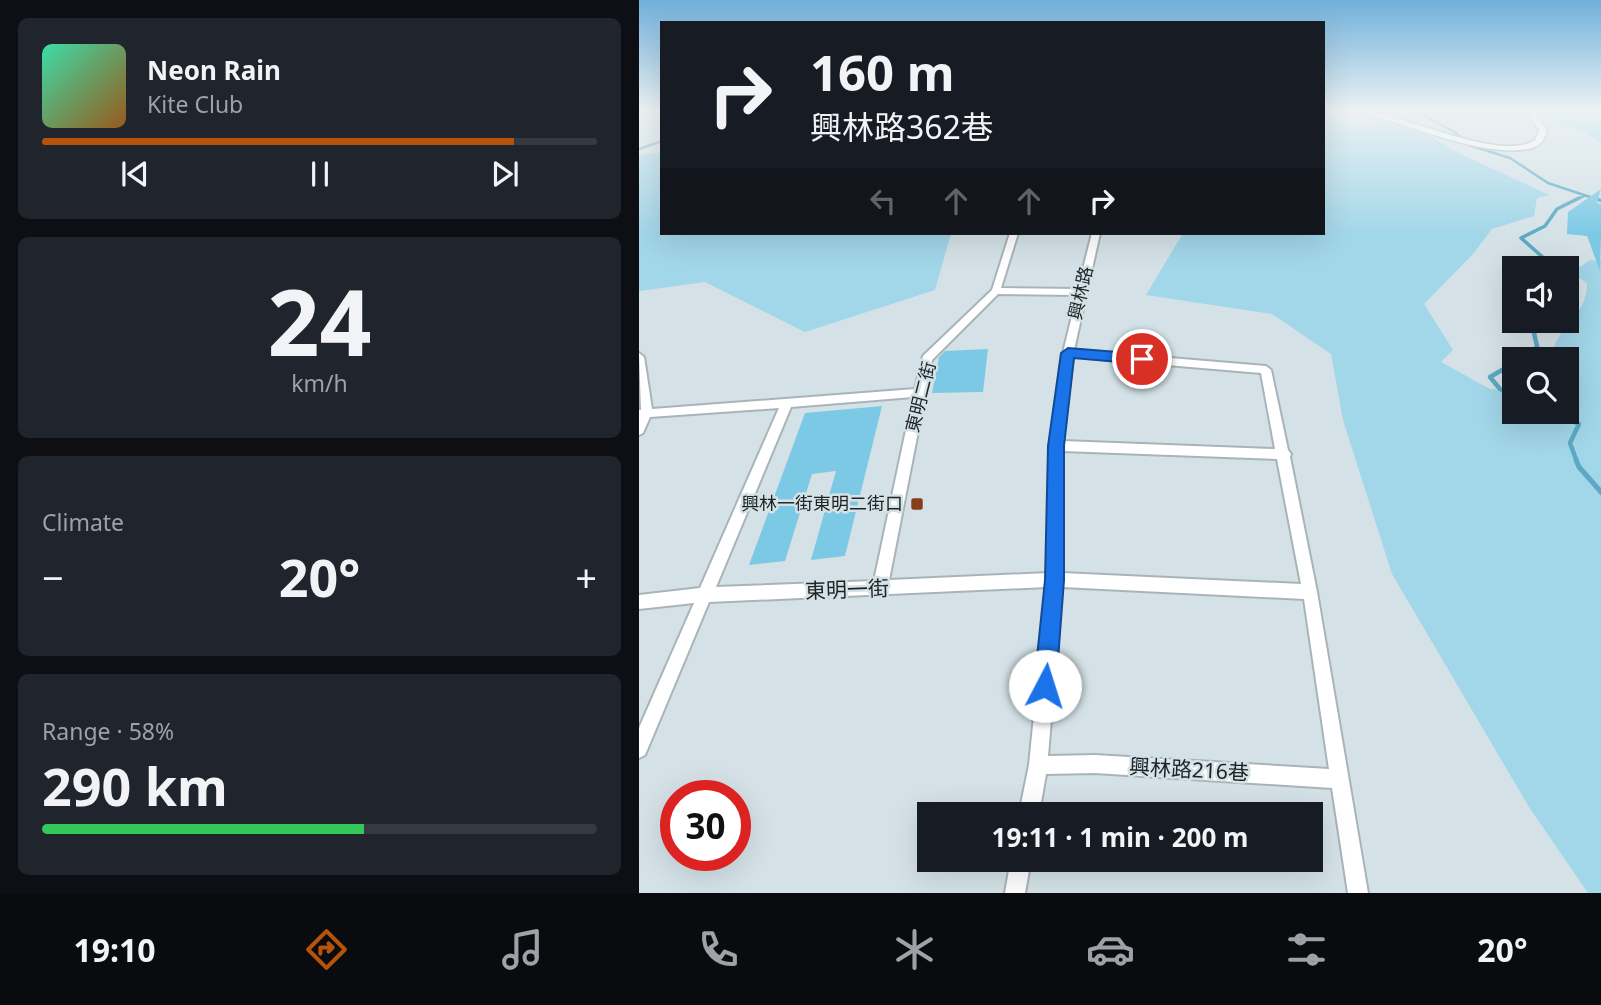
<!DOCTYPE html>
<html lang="en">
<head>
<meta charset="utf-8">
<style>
	body { margin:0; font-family:"Noto Sans","Noto Sans TC",sans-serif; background:#20242c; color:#f1f3f6; height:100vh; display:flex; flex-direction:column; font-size:26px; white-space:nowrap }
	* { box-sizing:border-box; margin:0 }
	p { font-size:23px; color:#9ea1a6 }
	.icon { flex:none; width:38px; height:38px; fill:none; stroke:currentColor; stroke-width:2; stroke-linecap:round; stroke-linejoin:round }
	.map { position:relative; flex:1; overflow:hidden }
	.details { display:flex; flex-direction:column; gap:18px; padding:18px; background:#0d0f14; width:639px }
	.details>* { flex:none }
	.hud { position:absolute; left:21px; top:21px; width:665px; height:214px; border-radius:0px; box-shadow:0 7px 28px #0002; background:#171b24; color:#f1f3f6; overflow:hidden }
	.controls { position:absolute; left:863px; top:256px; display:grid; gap:14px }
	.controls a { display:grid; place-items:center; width:77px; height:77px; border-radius:0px; background:#171b24; box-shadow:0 7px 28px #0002; font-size:35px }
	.speed { position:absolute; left:21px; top:780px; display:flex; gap:14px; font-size:35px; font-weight:700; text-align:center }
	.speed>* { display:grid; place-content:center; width:91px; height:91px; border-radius:50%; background:#171b24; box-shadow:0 7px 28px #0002; line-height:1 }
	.speed .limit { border:10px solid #d22; background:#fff; color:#111 }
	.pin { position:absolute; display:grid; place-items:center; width:60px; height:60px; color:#fff; margin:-30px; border:4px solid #fff; border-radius:50%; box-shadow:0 2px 7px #0007 }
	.me { position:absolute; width:77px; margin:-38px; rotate:5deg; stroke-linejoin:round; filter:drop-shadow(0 0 5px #0008) }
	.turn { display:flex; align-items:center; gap:24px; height:147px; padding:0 35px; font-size:32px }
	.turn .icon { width:91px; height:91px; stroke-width:2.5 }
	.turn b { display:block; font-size:49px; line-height:60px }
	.lanes { display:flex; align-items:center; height:66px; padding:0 35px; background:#0003; justify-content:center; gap:35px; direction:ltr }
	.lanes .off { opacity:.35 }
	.big { font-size:52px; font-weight:700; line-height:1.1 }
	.details .tile { flex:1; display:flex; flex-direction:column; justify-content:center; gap:10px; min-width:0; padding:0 24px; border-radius:10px; background:#20242c }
	.details .dial { align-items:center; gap:0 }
	.dial b { font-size:91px; line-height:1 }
	.song { display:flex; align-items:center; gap:21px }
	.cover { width:84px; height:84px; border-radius:10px; background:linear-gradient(135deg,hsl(160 70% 55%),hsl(30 70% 35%)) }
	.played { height:7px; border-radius:4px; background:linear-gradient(90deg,#b45309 85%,#363941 85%) }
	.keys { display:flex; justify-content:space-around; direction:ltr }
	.heat { display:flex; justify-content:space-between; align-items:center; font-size:38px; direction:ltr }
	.charge { height:10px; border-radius:5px; background:linear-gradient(90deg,#34c759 58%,#363941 0) }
	.trip { position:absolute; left:278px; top:802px; width:406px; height:70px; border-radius:0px; background:#171b24; box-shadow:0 7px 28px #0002; font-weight:700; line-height:70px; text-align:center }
	.menu { display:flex; height:112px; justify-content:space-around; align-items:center; background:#090b0e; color:#9ea1a6 }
	.menu .icon { width:49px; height:49px }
	.menu .on { color:#b45309 }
	.menu b { font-size:32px; color:#f1f3f6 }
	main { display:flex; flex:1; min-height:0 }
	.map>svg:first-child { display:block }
	.green { fill:#a2d6e9 }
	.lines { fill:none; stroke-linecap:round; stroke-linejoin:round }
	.stream-far3 { stroke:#5da9c4; stroke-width:2.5 }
	.stream-far2 { stroke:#5da9c4; stroke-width:3.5 }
	.stream-far1 { stroke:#5da9c4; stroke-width:4.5 }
	.stream { stroke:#5da9c4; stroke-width:5 }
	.building { fill:#7cc9e5 }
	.minor-casing { stroke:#a8b4b9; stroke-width:4 }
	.tertiary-casing { stroke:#a8b4b9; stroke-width:3 }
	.minor { fill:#fff; fill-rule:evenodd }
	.tertiary { fill:#fff; fill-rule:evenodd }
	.route { fill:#1a73e8; stroke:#114b97; stroke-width:2 }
	.poi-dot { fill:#863f1d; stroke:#d4e2e7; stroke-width:2.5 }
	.labels { text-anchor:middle; stroke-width:5; stroke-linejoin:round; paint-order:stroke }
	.street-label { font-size:18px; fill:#1d2224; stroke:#d4e2e7 }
	.poi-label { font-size:18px; fill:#1d2224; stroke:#d4e2e7; text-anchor:end }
	.near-street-label { font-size:21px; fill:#1d2224; stroke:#d4e2e7 }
</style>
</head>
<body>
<main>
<section class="details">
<div class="tile">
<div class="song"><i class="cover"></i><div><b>Neon Rain</b><p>Kite Club</p></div></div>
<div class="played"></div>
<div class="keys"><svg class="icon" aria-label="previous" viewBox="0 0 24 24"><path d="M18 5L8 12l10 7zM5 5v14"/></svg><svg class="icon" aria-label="pause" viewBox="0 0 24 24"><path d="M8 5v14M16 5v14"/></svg><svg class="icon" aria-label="next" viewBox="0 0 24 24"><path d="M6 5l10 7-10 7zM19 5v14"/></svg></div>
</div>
<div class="tile dial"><b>24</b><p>km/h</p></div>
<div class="tile"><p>Climate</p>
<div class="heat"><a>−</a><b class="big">20°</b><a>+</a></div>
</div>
<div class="tile"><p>Range · 58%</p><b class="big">290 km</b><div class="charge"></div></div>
</section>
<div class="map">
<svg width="963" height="893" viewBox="0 0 963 893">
	<rect width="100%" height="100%" fill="#d4e2e7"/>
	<!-- green -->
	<g class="green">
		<path d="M684,110H696L698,122L722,127L744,122L789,135L821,154L911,195L898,198L895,216L853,229L834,254L785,304L814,350L802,362L851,389L875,390V411H928V359H912C916,326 949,316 948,283L932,273L951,260L962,261V893H949L890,807L753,574L704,420L692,354L633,314L507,295L544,233H684Z"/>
		<path d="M907,110H962V144C957,140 950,133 944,131C925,124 915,132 907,110Z"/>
		<polygon points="23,152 23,233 312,233 296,290 166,332 66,282 0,291 0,156"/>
	</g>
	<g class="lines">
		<!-- stream-far3 -->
		<g class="stream-far3">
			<polyline points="775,110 817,133 830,145 871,158 909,183 960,200"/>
			<polyline points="0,149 23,141"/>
			<polyline points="937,200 945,196"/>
		</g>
		<!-- stream-far2 -->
		<g class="stream-far2">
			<polyline points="955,198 963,201"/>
			<polyline points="916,268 882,238 906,226 918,209 940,198"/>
			<polyline points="928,278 932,283 928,290"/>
		</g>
		<!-- stream-far1 -->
		<g class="stream-far1">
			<polyline points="891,359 898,346 892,320"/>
			<polyline points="875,363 851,377 861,389 875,395"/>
			<polyline points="914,411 940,424 931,443 938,462"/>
		</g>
		<!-- stream -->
		<polyline class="stream" points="937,460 940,467 963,493"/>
	</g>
	<!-- building -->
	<g class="building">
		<polygon points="962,189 958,203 963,205 961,271 948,236 928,234 929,212"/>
		<polygon points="349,349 344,392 293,393 300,357 306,351"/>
		<polygon points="243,406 206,556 172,560 197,471 173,474 146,561 110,565 166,413"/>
	</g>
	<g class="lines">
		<!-- minor casing -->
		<g class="minor-casing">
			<g id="minor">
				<path d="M371,233H379L362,288L439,289L453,233H461L435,350L627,366L632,370L649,450L652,454L651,457L678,592L729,893H709L693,788L456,773L407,774L400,814H380L390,765L408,587L70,602L6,755L0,758V728L55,603L0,609V595L61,588L140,408L11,417L4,433L0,435V410H2L0,353L5,357L13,409L276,389L284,356L353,290ZM359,294L438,295L424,353L411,446L409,573L250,580L293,360ZM434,357L622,373L636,449L424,441ZM274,397L235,581L77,587L152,407ZM423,451L638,459L662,584L423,573ZM423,587L665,599L690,769L456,755L409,756Z"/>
				<polygon points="372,859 392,859 386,893 366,893"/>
			</g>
		</g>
		<!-- tertiary casing -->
		<g class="tertiary-casing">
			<path id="tertiary" d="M713,110C758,109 859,164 896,140L900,130L887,110H895L908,130C906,137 904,144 896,147C861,160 789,133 754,122C741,118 725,116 713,110Z"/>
		</g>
		<!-- minor -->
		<use href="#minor" class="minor"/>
		<!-- tertiary -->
		<use href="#tertiary" class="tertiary"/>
	</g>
	<!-- sky -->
	<linearGradient id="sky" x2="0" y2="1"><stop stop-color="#70b0da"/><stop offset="0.47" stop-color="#ecf2f4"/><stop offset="1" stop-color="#ecf2f4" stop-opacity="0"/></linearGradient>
	<rect width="963" height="235" fill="url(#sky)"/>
	<!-- route -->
	<polygon class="route" points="429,348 503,354 510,359 503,364 435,358 425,446 425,580 417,686 414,693 406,697 398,693 395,686 406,580 409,446 422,353"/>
	<!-- markers -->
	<rect class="poi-dot" x="271" y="497" width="14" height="14" rx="3.5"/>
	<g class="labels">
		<!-- street labels -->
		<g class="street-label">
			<text transform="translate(442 293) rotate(-77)" y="6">興林路</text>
			<text transform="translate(282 397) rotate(-76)" y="6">東明二街</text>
		</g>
		<!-- poi labels -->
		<g class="poi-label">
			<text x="264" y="510">興林一街東明二街口</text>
		</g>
		<!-- near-street labels -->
		<g class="near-street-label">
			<text transform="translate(208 590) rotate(-2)" y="7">東明一街</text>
			<text transform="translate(550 770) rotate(3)" y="7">興林路216巷</text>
		</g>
	</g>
</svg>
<div class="controls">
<a><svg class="icon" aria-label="sound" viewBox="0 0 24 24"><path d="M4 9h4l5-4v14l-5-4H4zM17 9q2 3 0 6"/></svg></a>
<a><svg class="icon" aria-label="search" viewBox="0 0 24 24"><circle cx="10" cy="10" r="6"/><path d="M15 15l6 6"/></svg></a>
</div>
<div class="speed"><div class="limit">30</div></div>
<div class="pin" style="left:503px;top:359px;background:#d93025"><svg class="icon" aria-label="arrive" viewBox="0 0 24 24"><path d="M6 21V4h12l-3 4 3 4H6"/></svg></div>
<svg class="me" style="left:406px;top:686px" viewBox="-20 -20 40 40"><circle r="19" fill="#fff"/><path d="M0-13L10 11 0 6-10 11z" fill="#1a73e8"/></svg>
<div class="trip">19:11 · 1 min · 200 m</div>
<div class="hud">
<div class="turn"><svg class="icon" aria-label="right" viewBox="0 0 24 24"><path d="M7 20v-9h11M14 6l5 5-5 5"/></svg><div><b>160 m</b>興林路362巷</div></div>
<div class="lanes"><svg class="icon off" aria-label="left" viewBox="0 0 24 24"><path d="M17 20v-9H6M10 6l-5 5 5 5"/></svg><svg class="icon off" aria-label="ahead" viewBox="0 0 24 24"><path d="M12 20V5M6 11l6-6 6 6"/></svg><svg class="icon off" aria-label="ahead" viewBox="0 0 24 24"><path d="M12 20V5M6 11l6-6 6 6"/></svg><svg class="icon" aria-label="right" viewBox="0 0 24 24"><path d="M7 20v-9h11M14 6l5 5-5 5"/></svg></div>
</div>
</div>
</main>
<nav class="menu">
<b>19:10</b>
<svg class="icon on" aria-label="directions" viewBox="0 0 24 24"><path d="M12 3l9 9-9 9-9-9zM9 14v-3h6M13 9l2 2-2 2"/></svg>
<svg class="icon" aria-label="music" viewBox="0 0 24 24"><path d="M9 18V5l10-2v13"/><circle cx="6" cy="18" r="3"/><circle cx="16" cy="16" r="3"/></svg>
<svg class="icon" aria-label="phone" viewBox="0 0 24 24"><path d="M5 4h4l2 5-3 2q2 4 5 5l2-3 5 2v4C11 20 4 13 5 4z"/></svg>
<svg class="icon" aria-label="climate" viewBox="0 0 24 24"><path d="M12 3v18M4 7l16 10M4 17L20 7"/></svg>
<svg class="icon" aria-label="car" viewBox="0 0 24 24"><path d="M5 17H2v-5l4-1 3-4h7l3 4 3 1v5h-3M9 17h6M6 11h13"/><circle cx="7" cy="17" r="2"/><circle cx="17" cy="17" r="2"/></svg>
<svg class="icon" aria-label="filters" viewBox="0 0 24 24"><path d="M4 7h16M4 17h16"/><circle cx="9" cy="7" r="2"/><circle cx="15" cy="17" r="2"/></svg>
<b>20°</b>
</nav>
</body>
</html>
